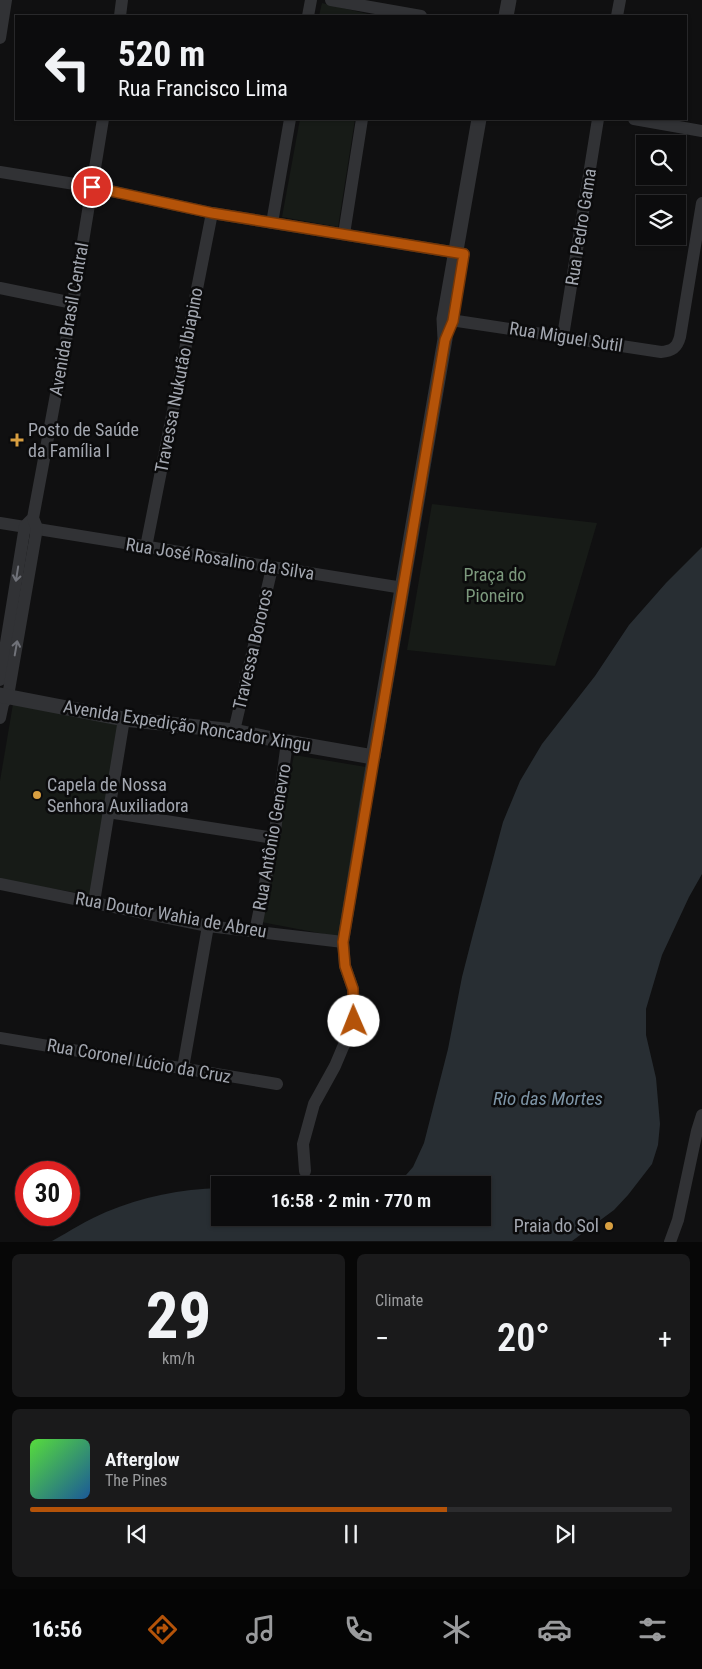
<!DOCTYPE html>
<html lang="en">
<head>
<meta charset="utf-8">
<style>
	body { margin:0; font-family:"Roboto Condensed",sans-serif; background:#1a1a1b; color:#f1f3f6; height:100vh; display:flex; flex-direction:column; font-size:19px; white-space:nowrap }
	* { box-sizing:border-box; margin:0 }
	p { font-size:16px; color:#9a9b9d }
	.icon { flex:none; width:28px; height:28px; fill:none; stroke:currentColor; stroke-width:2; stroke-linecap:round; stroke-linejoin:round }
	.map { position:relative; height:1242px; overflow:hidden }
	.details { display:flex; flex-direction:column; gap:12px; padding:12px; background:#070707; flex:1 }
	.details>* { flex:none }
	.banner { position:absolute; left:15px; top:15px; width:672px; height:105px; border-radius:0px; box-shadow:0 1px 4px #0004,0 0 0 1px #2c2c2e; background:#0c0c0d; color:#f1f3f6; overflow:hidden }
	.fabs { position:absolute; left:636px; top:135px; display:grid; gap:10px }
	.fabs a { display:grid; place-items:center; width:50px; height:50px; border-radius:0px; background:#0c0c0d; box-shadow:0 1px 4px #0004,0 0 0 1px #2c2c2e; font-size:25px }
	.speed { position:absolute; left:15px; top:1161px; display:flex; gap:10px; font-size:25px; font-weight:700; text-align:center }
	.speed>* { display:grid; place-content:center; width:65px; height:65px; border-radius:50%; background:#0c0c0d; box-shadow:0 1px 4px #0004,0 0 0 1px #2c2c2e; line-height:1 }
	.speed .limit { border:8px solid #d22; background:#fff; color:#111 }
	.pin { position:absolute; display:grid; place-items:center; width:42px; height:42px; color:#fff; margin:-21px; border:2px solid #fff; border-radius:50%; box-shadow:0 1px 5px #0007 }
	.me { position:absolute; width:55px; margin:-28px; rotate:359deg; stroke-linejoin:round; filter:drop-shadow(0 0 4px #0008) }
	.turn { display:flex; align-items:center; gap:18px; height:105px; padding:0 20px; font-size:22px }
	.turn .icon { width:65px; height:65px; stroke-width:2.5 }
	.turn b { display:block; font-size:35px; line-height:42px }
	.big { font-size:38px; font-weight:600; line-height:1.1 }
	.details .widget { flex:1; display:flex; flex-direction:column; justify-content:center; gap:8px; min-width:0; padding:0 18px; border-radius:8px; background:#1a1a1b }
	.details .dial { align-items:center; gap:0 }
	.dial b { font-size:65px; line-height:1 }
	.song { display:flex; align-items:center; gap:15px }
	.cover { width:60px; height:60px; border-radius:8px; background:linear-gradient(135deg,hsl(110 70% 55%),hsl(210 70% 35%)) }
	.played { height:5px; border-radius:2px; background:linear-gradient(90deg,#b45309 65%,#2c2c2e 65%) }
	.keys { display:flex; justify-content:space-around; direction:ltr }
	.heat { display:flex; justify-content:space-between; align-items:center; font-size:28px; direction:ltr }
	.details .tiles { flex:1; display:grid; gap:12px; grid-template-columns:1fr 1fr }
	.widget:last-child { grid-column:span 2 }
	.trip { position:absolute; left:211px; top:1176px; width:280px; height:50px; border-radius:0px; background:#0c0c0d; box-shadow:0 1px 4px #0004,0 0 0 1px #2c2c2e; font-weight:600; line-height:50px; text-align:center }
	.tab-bar { display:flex; height:80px; justify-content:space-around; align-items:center; background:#050505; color:#9a9b9d }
	.tab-bar .icon { width:35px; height:35px }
	.tab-bar .selected { color:#b45309 }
	.tab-bar b { font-size:22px; color:#f1f3f6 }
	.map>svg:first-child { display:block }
	.green { fill:#171b17 }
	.water { fill:#282e33 }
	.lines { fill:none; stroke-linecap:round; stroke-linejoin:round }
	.minor { stroke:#313235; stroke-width:12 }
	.tertiary { stroke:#313235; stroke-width:15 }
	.oneway { stroke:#707279 }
	.route-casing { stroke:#753606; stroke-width:12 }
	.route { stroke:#b45309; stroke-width:9 }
	.poi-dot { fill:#d89f41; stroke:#0b0b0c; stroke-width:2 }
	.labels { text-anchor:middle; stroke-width:5; stroke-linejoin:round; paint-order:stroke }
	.street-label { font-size:18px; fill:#a3a7b0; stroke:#0b0b0c }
	.poi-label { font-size:18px; fill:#a3a7b0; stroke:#0b0b0c; text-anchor:start }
	.park-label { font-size:18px; fill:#7c997d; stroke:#0b0b0c }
	.water-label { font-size:19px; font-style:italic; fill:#7e95a7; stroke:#0b0b0c }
</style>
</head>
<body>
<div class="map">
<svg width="702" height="1242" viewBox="0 0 702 1242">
	<rect width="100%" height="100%" fill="#101011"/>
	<!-- green -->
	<g class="green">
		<polygon points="322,3 372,15 372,16 319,16"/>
		<polygon points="300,119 355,119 338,227 282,217"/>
		<polygon points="432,504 597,523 555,666 407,650"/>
		<polygon points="13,704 121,723 91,895 0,880 0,781"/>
		<polygon points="294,755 366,767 340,937 261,922"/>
	</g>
	<!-- water -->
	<path class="water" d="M702,547V874L689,897L662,955L646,1009V1035L656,1078L660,1124L658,1145L652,1164L628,1195L614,1210L572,1241H52C70,1231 87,1220 106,1212C142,1197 181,1189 220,1188V1218H482V1185H382L406,1175L413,1167L424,1143L448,1049L462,977L473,934L503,822L520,781L542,744L595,676L629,625L666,583Z"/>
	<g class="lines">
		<!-- minor -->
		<g class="minor">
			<polyline points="331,0 421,16"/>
			<polyline points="120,16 122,0"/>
			<polyline points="308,16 311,0"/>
			<polyline points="617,16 620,0"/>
			<polyline points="0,38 6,0"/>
			<polyline points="634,119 702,131"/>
			<polyline points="0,172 93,187 212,213 464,254"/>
			<polyline points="272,223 290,119"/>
			<polyline points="344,234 362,119"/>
			<polyline points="0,288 73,303"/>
			<path d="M444,319L661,352C672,351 677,348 680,337L702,203"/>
			<polyline points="563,336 598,119"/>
			<polyline points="0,523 403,588"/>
			<polyline points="146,547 212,213"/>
			<polyline points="0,680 25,526 31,520"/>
			<polyline points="0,718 3,704 8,696 37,528 33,518 73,303 103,119"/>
			<polyline points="234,731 272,568"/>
			<polyline points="108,812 274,838"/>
			<polyline points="0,884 208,926 343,942"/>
			<polyline points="94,902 124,719"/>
			<polyline points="255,932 274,838 287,742"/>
			<polyline points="0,1038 277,1084"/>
			<polyline points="183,1068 208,926"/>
			<polyline points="305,1171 303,1144 314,1104 335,1066 354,1021 353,989 345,966 343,942 373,757"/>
			<polyline points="670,1242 678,1220 697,1131 702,1115"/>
		</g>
		<!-- tertiary -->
		<g class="tertiary">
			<polyline points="506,16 509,0"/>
			<polyline points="0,695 124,719 234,731 287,742 373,757 445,339 444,319 479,119"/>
		</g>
	</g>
	<!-- one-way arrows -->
	<defs><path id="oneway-shaft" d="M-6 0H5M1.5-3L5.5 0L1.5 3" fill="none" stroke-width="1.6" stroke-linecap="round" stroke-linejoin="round" transform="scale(1.25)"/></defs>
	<g class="oneway">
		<use href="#oneway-shaft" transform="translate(17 574) rotate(99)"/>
		<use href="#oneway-shaft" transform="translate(16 648) rotate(-80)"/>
	</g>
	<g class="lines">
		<!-- route casing -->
		<g class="route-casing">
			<polyline id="route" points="92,187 212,213 464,254 453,321 445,340 343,942 345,966 353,989 354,1021"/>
		</g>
		<!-- route -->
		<use href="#route" class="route"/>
	</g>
	<!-- markers -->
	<g class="poi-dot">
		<path d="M14.5 432.5h5v5h5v5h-5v5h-5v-5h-5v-5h5z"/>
		<circle cx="37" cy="795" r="5"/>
		<circle cx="609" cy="1226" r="5"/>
	</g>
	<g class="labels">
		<!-- street labels -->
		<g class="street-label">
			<text transform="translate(581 227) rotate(-81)" y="6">Rua Pedro Gama</text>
			<text transform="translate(69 319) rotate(-80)" y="6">Avenida Brasil Central</text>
			<text transform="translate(566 337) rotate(9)" y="6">Rua Miguel Sutil</text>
			<text transform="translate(179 380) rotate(-79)" y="6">Travessa Nukutão Ibiapino</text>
			<text transform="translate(220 559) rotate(9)" y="6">Rua José Rosalino da Silva</text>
			<text transform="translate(253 649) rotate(-77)" y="6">Travessa Bororos</text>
			<text transform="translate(187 726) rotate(9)" y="6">Avenida Expedição Roncador Xingu</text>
			<text transform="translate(272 837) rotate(-80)" y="6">Rua Antônio Genevro</text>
			<text transform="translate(171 915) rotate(10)" y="6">Rua Doutor Wahia de Abreu</text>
			<text transform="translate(139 1061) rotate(10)" y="6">Rua Coronel Lúcio da Cruz</text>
		</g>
		<!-- poi labels -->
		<g class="poi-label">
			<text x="28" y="436">Posto de Saúde<tspan x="28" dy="21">da Família I</tspan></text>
			<text x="47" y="791">Capela de Nossa<tspan x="47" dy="21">Senhora Auxiliadora</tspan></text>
			<text x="599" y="1232" text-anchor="end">Praia do Sol</text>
		</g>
		<!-- park labels -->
		<g class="park-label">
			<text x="495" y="581">Praça do<tspan x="495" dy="21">Pioneiro</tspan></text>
		</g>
		<!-- water labels -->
		<g class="water-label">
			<text x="548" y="1105">Rio das Mortes</text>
		</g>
	</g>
</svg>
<div class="fabs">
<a><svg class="icon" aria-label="search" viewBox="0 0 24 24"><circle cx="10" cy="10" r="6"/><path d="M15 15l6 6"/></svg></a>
<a><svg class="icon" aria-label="layers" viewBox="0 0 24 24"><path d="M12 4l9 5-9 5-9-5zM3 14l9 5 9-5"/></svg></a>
</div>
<div class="speed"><div class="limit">30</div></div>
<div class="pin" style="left:92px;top:187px;background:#d93025"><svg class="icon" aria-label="arrive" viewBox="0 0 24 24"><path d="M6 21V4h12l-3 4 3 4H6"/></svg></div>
<svg class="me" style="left:354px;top:1021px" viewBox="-20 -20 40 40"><circle r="19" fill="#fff"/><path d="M0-13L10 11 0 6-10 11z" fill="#b45309"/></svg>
<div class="trip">16:58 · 2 min · 770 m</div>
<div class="banner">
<div class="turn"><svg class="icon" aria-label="left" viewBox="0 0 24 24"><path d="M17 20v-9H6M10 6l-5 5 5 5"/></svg><div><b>520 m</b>Rua Francisco Lima</div></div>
</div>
</div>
<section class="details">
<div class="tiles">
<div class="widget dial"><b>29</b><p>km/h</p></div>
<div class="widget"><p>Climate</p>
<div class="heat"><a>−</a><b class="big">20°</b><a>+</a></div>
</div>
<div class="widget">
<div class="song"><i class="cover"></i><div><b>Afterglow</b><p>The Pines</p></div></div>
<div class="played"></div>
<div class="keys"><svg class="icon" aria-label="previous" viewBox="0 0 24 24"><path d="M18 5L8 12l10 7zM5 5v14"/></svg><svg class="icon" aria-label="pause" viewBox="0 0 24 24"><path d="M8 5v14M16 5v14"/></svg><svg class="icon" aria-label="next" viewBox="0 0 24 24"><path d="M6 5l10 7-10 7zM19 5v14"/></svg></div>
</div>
</div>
</section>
<nav class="tab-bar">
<b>16:56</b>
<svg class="icon selected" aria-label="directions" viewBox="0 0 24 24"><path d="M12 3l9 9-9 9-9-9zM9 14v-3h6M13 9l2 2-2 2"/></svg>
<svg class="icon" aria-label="music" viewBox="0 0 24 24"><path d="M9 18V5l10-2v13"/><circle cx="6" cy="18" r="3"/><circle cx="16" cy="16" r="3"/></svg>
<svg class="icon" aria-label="phone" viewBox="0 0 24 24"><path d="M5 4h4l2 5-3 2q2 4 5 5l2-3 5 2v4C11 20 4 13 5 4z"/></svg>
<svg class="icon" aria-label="climate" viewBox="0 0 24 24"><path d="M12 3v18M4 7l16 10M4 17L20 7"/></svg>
<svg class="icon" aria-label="car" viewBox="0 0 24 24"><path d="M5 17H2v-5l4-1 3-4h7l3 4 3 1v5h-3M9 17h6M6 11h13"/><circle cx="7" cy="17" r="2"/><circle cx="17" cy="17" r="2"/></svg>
<svg class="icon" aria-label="filters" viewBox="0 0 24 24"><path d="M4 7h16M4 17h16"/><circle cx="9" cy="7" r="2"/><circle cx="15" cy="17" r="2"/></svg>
</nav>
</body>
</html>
